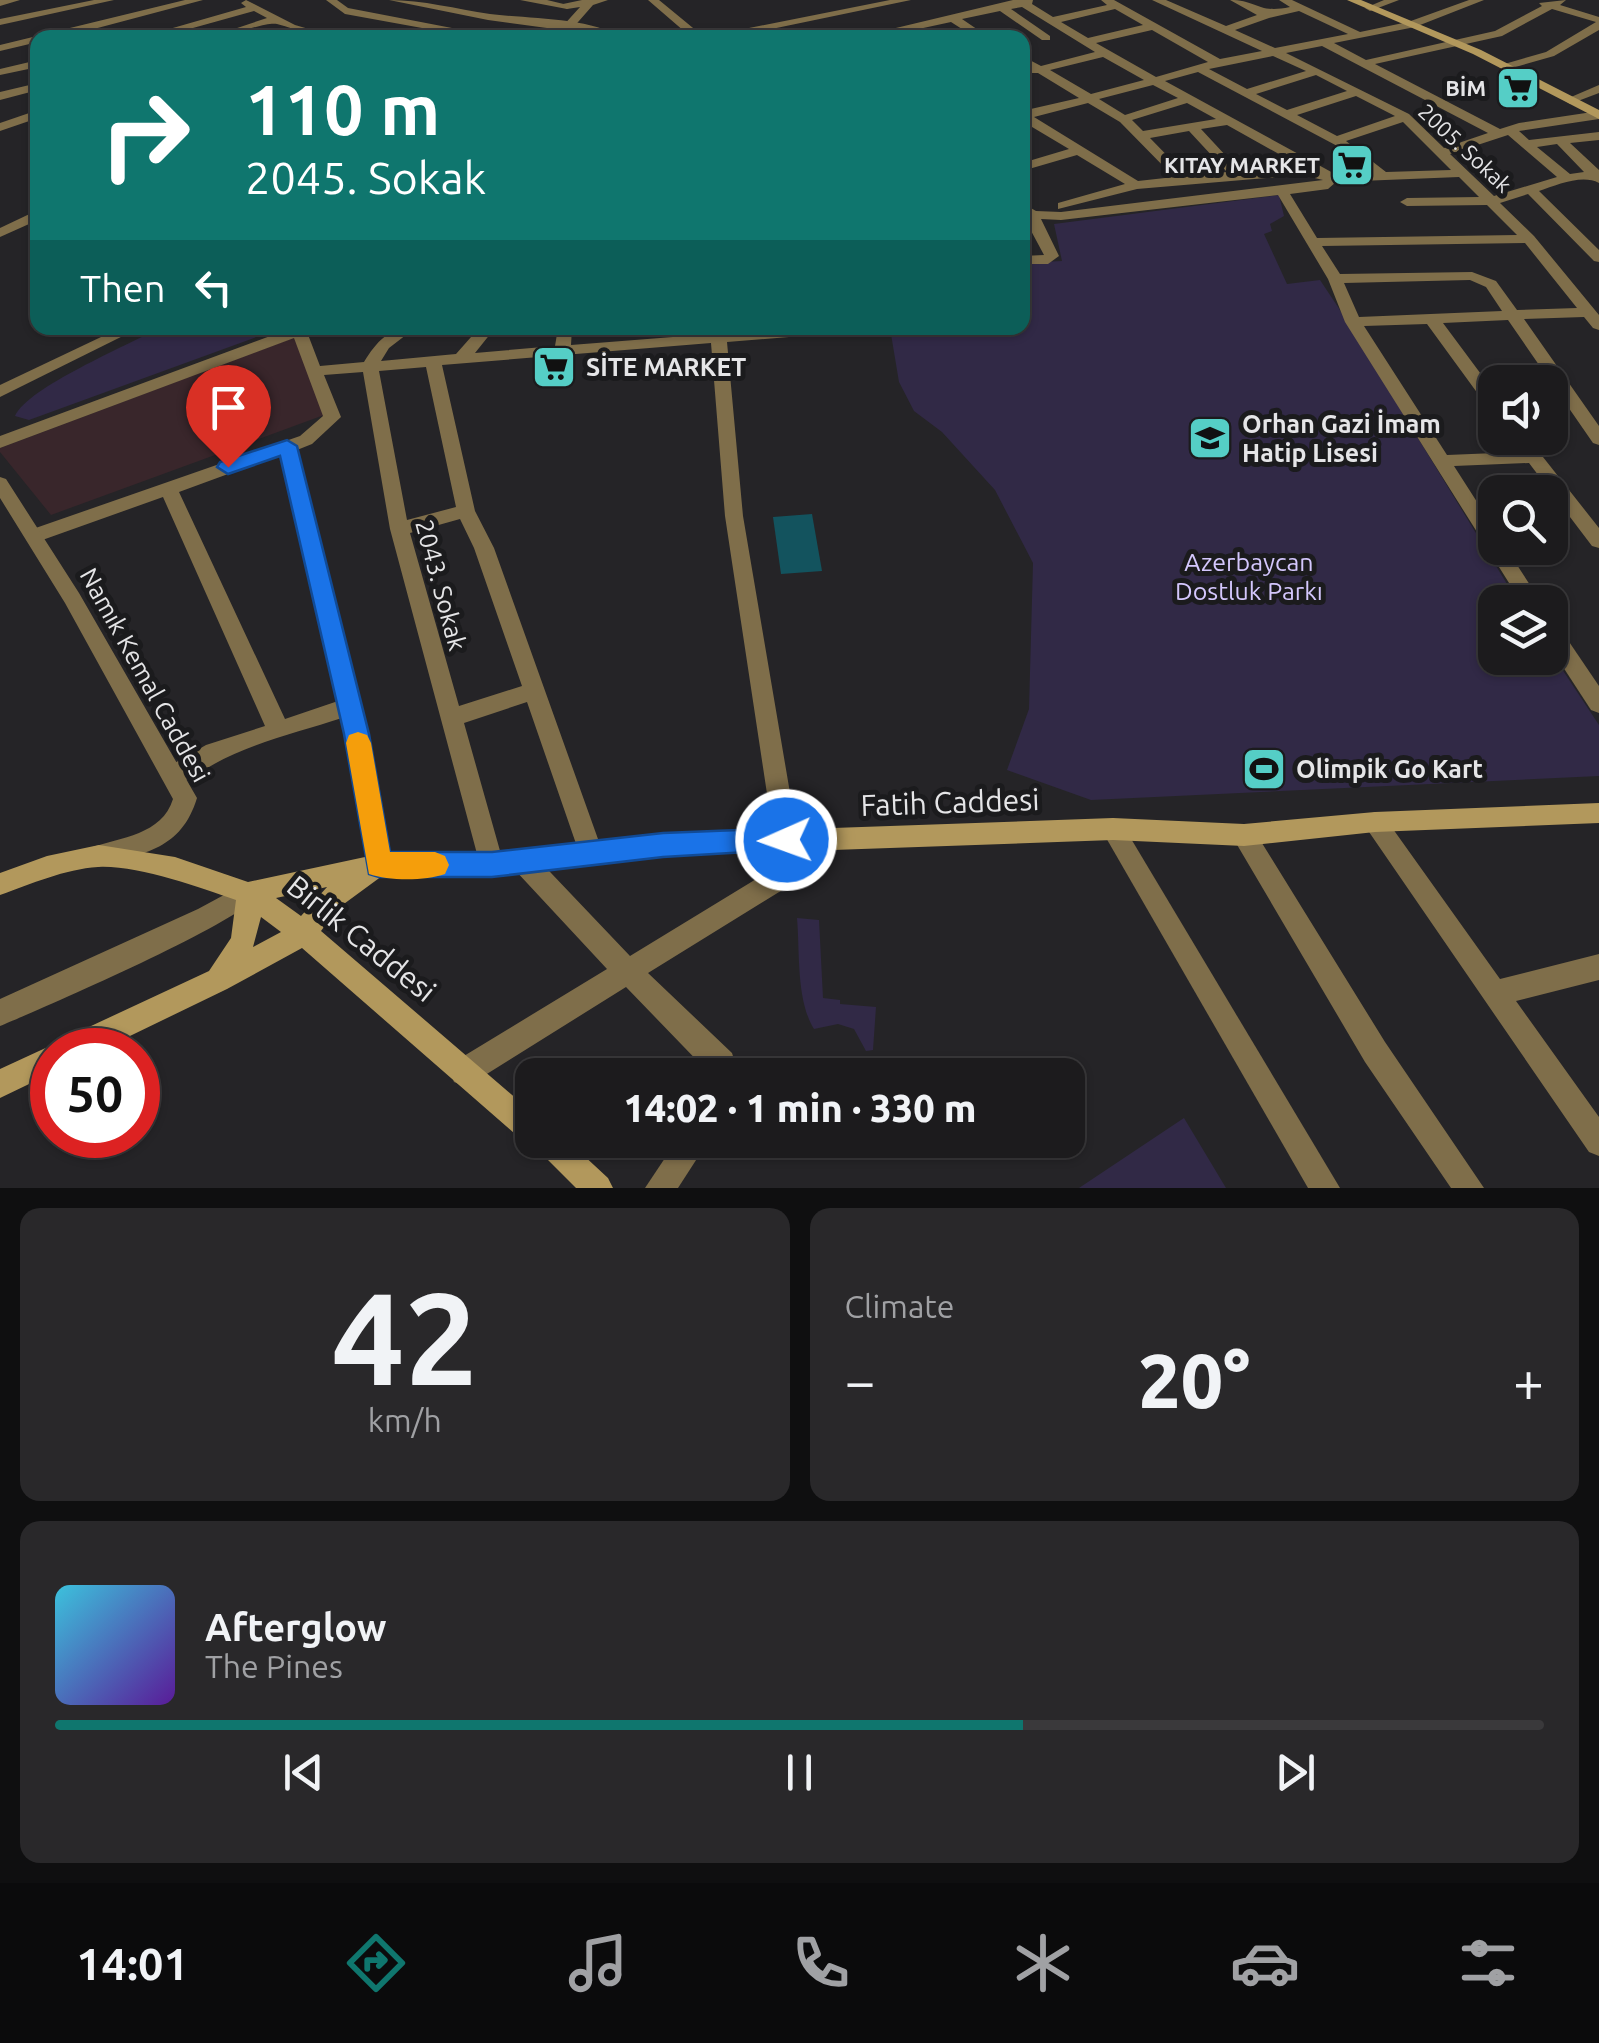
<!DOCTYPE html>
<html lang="en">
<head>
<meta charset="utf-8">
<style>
	body { margin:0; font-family:Ubuntu,sans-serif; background:#29282a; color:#f1f3f6; height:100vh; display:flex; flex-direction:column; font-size:38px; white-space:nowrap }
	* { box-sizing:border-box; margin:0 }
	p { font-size:32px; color:#a0a1a4 }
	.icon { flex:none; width:55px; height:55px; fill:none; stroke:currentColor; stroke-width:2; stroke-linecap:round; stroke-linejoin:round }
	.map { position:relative; height:1188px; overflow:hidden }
	.side { display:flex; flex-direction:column; gap:20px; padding:20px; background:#0f0f10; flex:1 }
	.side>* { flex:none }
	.guide { position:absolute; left:30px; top:30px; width:1000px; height:305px; border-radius:20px; box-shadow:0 2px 8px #0004,0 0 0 2px #3a393b; background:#0f766e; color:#fff; overflow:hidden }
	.controls { position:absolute; left:1478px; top:365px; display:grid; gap:20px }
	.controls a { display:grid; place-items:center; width:90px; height:90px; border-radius:20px; background:#1c1b1d; box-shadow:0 2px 8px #0004,0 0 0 2px #3a393b; font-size:50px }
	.speed { position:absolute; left:30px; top:1028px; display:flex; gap:20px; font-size:50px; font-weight:700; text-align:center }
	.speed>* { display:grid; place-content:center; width:130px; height:130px; border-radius:50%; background:#1c1b1d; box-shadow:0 2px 8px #0004,0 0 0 2px #3a393b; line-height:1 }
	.speed .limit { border:15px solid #d22; background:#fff; color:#111 }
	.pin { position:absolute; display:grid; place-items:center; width:85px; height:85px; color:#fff; margin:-102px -42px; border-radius:50% 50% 50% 0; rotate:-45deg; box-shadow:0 0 10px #0007 }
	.pin .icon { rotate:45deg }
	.me { position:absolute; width:110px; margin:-55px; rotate:268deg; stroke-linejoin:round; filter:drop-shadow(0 0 8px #0008) }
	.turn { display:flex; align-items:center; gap:35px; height:210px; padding:0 50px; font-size:45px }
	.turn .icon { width:130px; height:130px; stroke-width:2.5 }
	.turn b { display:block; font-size:70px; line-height:85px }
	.then { display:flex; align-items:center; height:95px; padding:0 50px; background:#0003; gap:20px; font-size:38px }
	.big { font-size:75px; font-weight:800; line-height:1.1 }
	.side .tile { flex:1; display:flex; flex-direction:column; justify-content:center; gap:15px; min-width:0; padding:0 35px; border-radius:20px; background:#29282a }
	.side .dial { align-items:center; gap:0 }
	.dial b { font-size:130px; line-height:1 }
	.song { display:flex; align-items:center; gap:30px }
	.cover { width:120px; height:120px; border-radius:15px; background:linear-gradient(135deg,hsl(190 70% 55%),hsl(270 70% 35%)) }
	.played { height:10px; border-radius:5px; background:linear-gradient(90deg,#0f766e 65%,#3a393b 65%) }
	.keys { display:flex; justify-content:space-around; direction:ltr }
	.heat { display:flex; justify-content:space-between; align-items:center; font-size:55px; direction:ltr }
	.side .tiles { flex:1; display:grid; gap:20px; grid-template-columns:1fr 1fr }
	.tile:last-child { grid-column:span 2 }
	.trip { position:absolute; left:515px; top:1058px; width:570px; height:100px; border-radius:20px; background:#1c1b1d; box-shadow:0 2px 8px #0004,0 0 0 2px #3a393b; font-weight:800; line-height:100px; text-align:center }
	.menu { display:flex; height:160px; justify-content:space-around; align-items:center; background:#0b0b0c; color:#a0a1a4 }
	.menu .icon { width:70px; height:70px }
	.menu .current { color:#0f766e }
	.menu b { font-size:45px; color:#f1f3f6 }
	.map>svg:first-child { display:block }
	.education { fill:#39262b }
	.green { fill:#312946 }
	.water { fill:#13535e }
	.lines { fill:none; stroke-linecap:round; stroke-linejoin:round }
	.minor { fill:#7f6e4a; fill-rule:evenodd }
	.tertiary { fill:#7f6e4a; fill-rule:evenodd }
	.secondary { fill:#b2985c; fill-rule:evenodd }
	.route { fill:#1a73e8; stroke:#114b97; stroke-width:2.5 }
	.slow { fill:#f59e0b }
	.labels { text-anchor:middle; stroke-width:10; stroke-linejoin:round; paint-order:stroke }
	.far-poi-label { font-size:22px; font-weight:bold; fill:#e5e5e7; stroke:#1b1b1d; text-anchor:end }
	.far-street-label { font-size:22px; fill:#e5e5e7; stroke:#1b1b1d }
	.poi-label { font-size:25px; font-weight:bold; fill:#e5e5e7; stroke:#1b1b1d; text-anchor:start }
	.park-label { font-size:25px; fill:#d4c7fd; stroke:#1b1b1d }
	.street-label { font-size:25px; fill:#e5e5e7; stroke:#1b1b1d }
	.near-street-label { font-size:30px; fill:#e5e5e7; stroke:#1b1b1d }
</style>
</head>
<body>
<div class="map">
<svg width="1599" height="1188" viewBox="0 0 1599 1188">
	<rect width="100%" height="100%" fill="#252427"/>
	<!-- education -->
	<polygon class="education" points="295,337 324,415 51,515 0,452 0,448"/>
	<!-- green -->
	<g class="green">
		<polygon points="1279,195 1284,216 1270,224 1272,231 1264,234 1287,284 1320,280 1338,307 1518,602 1495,602 1495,658 1550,658 1550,651 1599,725 1599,776 1091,800 1007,770 1029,709 1033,563 995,490 942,432 914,411 899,382 890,328 1022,328 1023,263 1062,261 1054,224"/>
		<path d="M159,328H281L29,420L15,416C28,387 127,346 159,328Z"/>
		<path d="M797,918L819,920L823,998L840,1000V1004L876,1007L873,1050L866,1051L854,1029L838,1024L814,1029C796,1000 800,952 797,918Z"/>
		<polygon points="1184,1118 1226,1188 1079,1188"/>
	</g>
	<!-- water -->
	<polygon class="water" points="812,514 822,571 781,574 773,517"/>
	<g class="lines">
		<!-- minor -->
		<g class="minor">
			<polygon points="0,0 20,0 0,6"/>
			<polygon points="94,0 114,0 0,25 0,19"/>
			<polygon points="185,0 203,0 60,38 38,38 38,42 0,51 0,45"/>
			<path d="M246,0L295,25L340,38C316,38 299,30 277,24C266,21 226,38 207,38L267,18L254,11L157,38H138L246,7L241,3Z"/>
			<polygon points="326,0 337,0 348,8 504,38 477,38 345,14"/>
			<path d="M389,0C423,0 456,9 490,14C528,19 591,17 621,38L488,20Z"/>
			<polygon points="520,0 547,0 572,6 567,9"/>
			<polygon points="648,0 659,0 704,37 890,0 911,0 729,38 692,38"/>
			<path d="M1013,0H1033L1032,4L1053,17L1107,5L1101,0H1114L1220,59L1262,51L1152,0H1166L1226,26L1257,15L1230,0C1258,0 1257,14 1290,7L1279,0H1292L1360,32L1408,22L1469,0H1484L1415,27L1334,43L1366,60L1495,31L1542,6L1539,3L1566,0L1560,5L1599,17V30L1554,56L1505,70L1499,67L1501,65L1546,52L1596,22L1552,9L1502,36L1375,64L1500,129L1519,123L1599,111V119L1519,131L1529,140L1599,132V140L1570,143L1599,170V183C1582,174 1557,185 1539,191L1599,250V262L1594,261L1528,194L1500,203L1534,236L1599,315V330L1593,328L1584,317L1524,319L1599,426V445L1593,443L1508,320L1443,323L1495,393V410L1489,409L1427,324L1364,326L1447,455L1520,452L1510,438H1528L1599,528V548L1592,546L1529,463L1454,466L1495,530V548H1506L1541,602H1521L1345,322L1328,279L1278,195L1061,220L1041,219L1059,256L1048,264H1022V256L1044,255L1022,214V203L1036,211L1061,212L1323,180L1302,175L1137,189L1058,209V203L1125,184L1077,155L1022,171V163L1069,149L1022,121V111L1079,98L1038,73H1030V69L1022,64V56L1041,66L1095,52L1022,7L1011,9L1050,36V40H1042L1000,11L962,19L990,38H976L951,22L877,38H854ZM1115,9L1143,25L1088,38L1061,22ZM1299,11L1348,34L1275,48L1235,30L1269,18ZM1152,30L1208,62L1156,77L1096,43ZM1322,46L1488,133L1444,148L1409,114L1286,53ZM1273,56L1306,71L1247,89L1209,69ZM1103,57L1144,80L1091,94L1050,70ZM1198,72L1341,148L1371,173L1335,174L1165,81ZM1316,75L1347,91L1287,110L1256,94ZM1153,85L1178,98L1125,115L1099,99ZM1356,96L1395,116L1337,136L1297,115ZM1088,103L1120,122L1174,177L1138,181L1034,117ZM1187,103L1216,119L1143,131L1132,120ZM1403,122L1451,170L1386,172L1346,141ZM1227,125L1304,168L1240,171L1201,129ZM1189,131L1227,172L1187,176L1150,138ZM1508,135L1557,177L1494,196L1450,154ZM1557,144L1584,172L1570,174L1537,147ZM1459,177L1479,197L1407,198L1400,202L1407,206L1487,205L1517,235L1317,238L1290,194L1328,189L1336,182ZM1525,243L1577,308L1517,310L1496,281L1472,272L1340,274L1322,246ZM1470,280L1486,287L1502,311L1359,317L1344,283Z"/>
			<polygon points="1384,0 1399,0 1370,11 1365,8"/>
			<polygon points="38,60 38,67 0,75 0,69"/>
			<polygon points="38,83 38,90 0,100 0,92"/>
			<polygon points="1599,85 1599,93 1570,104 1564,100"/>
			<polygon points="38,110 38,118 0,131 0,123"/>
			<polygon points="38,210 38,220 0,237 0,228"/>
			<path d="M292,328H312L307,332L320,366L364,362C377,341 389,327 415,328L389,348L381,361L456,354L479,328H495L475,353L555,346L558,328H572L571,345L711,334V328H725L726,332L786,328H845L837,333L727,342L743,516L798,840L793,871L784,889L648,973L732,1053L739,1075H711L626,987L474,1082L464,1086L454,1082L450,1072L454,1062L607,969L514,869L511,861L514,853L523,850L532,853L630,956L766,873L774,840L725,516L711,343L442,365L475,511L494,548L603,853L600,861L591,864L582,861L527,702L464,723L504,865L501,873L492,876L483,873L480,865L390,529L363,372L324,375L341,417L312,444L297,450L368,733L391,865L388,873L379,876L370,873L367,865L342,718C299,732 247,744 209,767C195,774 181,787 166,782L163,775L166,768L206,745L265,726L163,497L34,543L24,536L27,531L300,436L323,416L294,338L0,448V436ZM426,367L456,507L407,520L379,371ZM280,455L338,701L285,719L179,492ZM460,519L474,548L522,686L459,706L410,533Z"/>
			<polygon points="1550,622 1557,624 1599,686 1599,713 1591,710 1550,647"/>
			<polygon points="1375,812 1383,815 1500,979 1599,954 1599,980 1516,1001 1599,1117 1599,1156 1589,1152 1367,829 1363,822 1367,815"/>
			<polygon points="1113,818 1121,822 1340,1188 1308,1188 1105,836 1101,829 1105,822"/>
			<polygon points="1244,824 1252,827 1385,1042 1484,1188 1451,1188 1365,1062 1236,843 1232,835 1236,827"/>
			<path d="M248,882L257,885L260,893C249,919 39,1010 0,1026V999L198,909Z"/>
			<polygon points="677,1140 709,1140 678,1188 645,1188"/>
		</g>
		<!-- tertiary -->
		<g class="tertiary">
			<polygon points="582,0 608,0 593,5 564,38 552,38 580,7 567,9 562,6 563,4"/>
			<polygon points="120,328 139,328 0,397 0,385"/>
			<path d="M0,477L6,479L79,593L197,798C181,850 145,852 99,867L90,864L87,856L90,848C121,837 162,835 173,799L65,603L0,498Z"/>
		</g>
		<!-- secondary -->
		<g class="secondary">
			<polygon points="1347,0 1361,0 1481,50 1599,110 1599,119 1473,54"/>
			<path d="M1599,803V823L1375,832L1244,846L1113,840L663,856L492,876H382L337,909L321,931L532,1112V1140H567L608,1178L613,1188H576L532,1144L522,1140L302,948L227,989L101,1050H52V1073L0,1098V1069L52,1045L58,1048L61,1040L209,971L231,938L236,900C198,887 138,865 98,867C65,869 31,884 0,895V873L47,856L99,845L175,857L248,882L379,854H492L663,834L1113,818L1244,824L1375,812ZM327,887L301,916L276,898ZM261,917L281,932L253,947Z"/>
		</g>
	</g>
	<!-- route -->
	<polygon class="route" points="287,440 297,446 369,734 390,852 492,852 663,833 786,828 796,832 800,840 796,849 663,857 492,877 379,877 369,874 344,734 280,456 228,474 217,467 220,462"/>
	<!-- slow -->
	<path class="slow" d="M358,732L367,735L371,743L390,852H435L445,856L449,865L445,874C425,881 389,881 369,874L346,743L349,735Z"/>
	<!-- icons -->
	<defs>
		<g id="supermarket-square" transform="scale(2.25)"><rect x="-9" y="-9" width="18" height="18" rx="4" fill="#55cec6" stroke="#1b1b1d"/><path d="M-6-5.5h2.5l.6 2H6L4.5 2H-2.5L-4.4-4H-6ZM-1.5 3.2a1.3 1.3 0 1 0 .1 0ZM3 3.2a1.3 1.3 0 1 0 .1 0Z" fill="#111"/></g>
		<g id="school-square" transform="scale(2.25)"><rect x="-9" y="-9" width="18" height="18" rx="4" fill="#55cec6" stroke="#1b1b1d"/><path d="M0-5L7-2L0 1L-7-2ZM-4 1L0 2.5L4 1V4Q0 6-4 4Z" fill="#111"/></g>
		<g id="stadium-square" transform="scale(2.25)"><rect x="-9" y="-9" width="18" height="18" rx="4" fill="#55cec6" stroke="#1b1b1d"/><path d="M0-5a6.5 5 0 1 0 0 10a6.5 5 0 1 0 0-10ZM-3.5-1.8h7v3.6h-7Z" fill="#111"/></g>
	</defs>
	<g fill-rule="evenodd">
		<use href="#supermarket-square" x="1518" y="88"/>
		<use href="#supermarket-square" x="1352" y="165"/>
		<use href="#supermarket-square" x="554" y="367"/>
		<use href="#school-square" x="1210" y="438"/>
		<use href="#stadium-square" x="1264" y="769"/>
	</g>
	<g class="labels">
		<!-- far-poi labels -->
		<g class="far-poi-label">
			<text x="1486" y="96">BİM</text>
			<text x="1320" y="173">KITAY MARKET</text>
		</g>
		<!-- far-street labels -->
		<g class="far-street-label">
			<text transform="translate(1465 148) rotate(43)" y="8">2005. Sokak</text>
		</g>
		<!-- poi labels -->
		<g class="poi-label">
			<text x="586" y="376">SİTE MARKET</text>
			<text x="1242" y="433">Orhan Gazi İmam<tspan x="1242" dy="29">Hatip Lisesi</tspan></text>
			<text x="1296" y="778">Olimpik Go Kart</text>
		</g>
		<!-- park labels -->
		<g class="park-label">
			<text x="1249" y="571">Azerbaycan<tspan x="1249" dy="29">Dostluk Parkı</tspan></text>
		</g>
		<!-- street labels -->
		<g class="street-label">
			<text transform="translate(441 585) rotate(75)" y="9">2043. Sokak</text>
			<text transform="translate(145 675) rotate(61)" y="9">Namık Kemal Caddesi</text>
		</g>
		<!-- near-street labels -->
		<g class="near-street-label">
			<text transform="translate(950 803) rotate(-2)" y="10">Fatih Caddesi</text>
			<text transform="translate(361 939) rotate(39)" y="10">Birlik Caddesi</text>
		</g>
	</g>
</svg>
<div class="controls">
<a><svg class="icon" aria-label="sound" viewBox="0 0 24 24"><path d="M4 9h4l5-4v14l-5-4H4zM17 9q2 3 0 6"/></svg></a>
<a><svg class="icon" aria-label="search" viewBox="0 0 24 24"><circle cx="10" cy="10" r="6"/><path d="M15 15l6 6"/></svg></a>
<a><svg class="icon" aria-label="layers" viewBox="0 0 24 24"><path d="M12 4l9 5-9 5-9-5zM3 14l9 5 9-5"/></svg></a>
</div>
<div class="speed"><div class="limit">50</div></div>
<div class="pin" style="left:228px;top:467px;background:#d93025"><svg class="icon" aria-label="arrive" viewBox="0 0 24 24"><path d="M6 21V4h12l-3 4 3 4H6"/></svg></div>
<svg class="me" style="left:786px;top:840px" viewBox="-20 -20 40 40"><circle r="17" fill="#1a73e8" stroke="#fff" stroke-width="3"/><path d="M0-11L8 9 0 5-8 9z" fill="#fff"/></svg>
<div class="trip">14:02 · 1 min · 330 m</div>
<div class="guide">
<div class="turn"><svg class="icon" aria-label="right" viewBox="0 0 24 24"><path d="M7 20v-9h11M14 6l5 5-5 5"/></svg><div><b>110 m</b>2045. Sokak</div></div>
<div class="then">Then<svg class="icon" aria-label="left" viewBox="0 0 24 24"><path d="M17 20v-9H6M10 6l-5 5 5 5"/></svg></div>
</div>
</div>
<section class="side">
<div class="tiles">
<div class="tile dial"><b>42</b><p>km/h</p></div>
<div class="tile"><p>Climate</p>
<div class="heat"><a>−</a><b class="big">20°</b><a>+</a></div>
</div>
<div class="tile">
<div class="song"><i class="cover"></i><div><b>Afterglow</b><p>The Pines</p></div></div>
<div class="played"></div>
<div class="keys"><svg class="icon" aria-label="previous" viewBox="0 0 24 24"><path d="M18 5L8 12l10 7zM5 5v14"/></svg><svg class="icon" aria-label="pause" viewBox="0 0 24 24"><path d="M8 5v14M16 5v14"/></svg><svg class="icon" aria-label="next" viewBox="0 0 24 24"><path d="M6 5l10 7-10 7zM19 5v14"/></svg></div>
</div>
</div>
</section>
<nav class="menu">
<b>14:01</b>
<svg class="icon current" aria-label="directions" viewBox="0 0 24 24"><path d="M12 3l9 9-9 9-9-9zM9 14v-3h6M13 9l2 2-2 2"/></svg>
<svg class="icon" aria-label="music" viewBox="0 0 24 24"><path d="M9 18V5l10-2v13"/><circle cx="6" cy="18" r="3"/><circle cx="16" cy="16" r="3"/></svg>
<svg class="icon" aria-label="phone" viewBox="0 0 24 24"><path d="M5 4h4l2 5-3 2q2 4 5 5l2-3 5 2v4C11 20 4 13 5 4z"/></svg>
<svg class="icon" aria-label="climate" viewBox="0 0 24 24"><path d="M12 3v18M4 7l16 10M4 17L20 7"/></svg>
<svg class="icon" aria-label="car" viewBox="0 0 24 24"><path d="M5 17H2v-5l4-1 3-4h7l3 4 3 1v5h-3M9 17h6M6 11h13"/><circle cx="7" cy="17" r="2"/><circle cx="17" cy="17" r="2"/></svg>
<svg class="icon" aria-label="filters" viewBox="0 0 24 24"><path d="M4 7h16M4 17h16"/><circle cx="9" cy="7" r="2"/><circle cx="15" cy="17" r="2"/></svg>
</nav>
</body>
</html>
